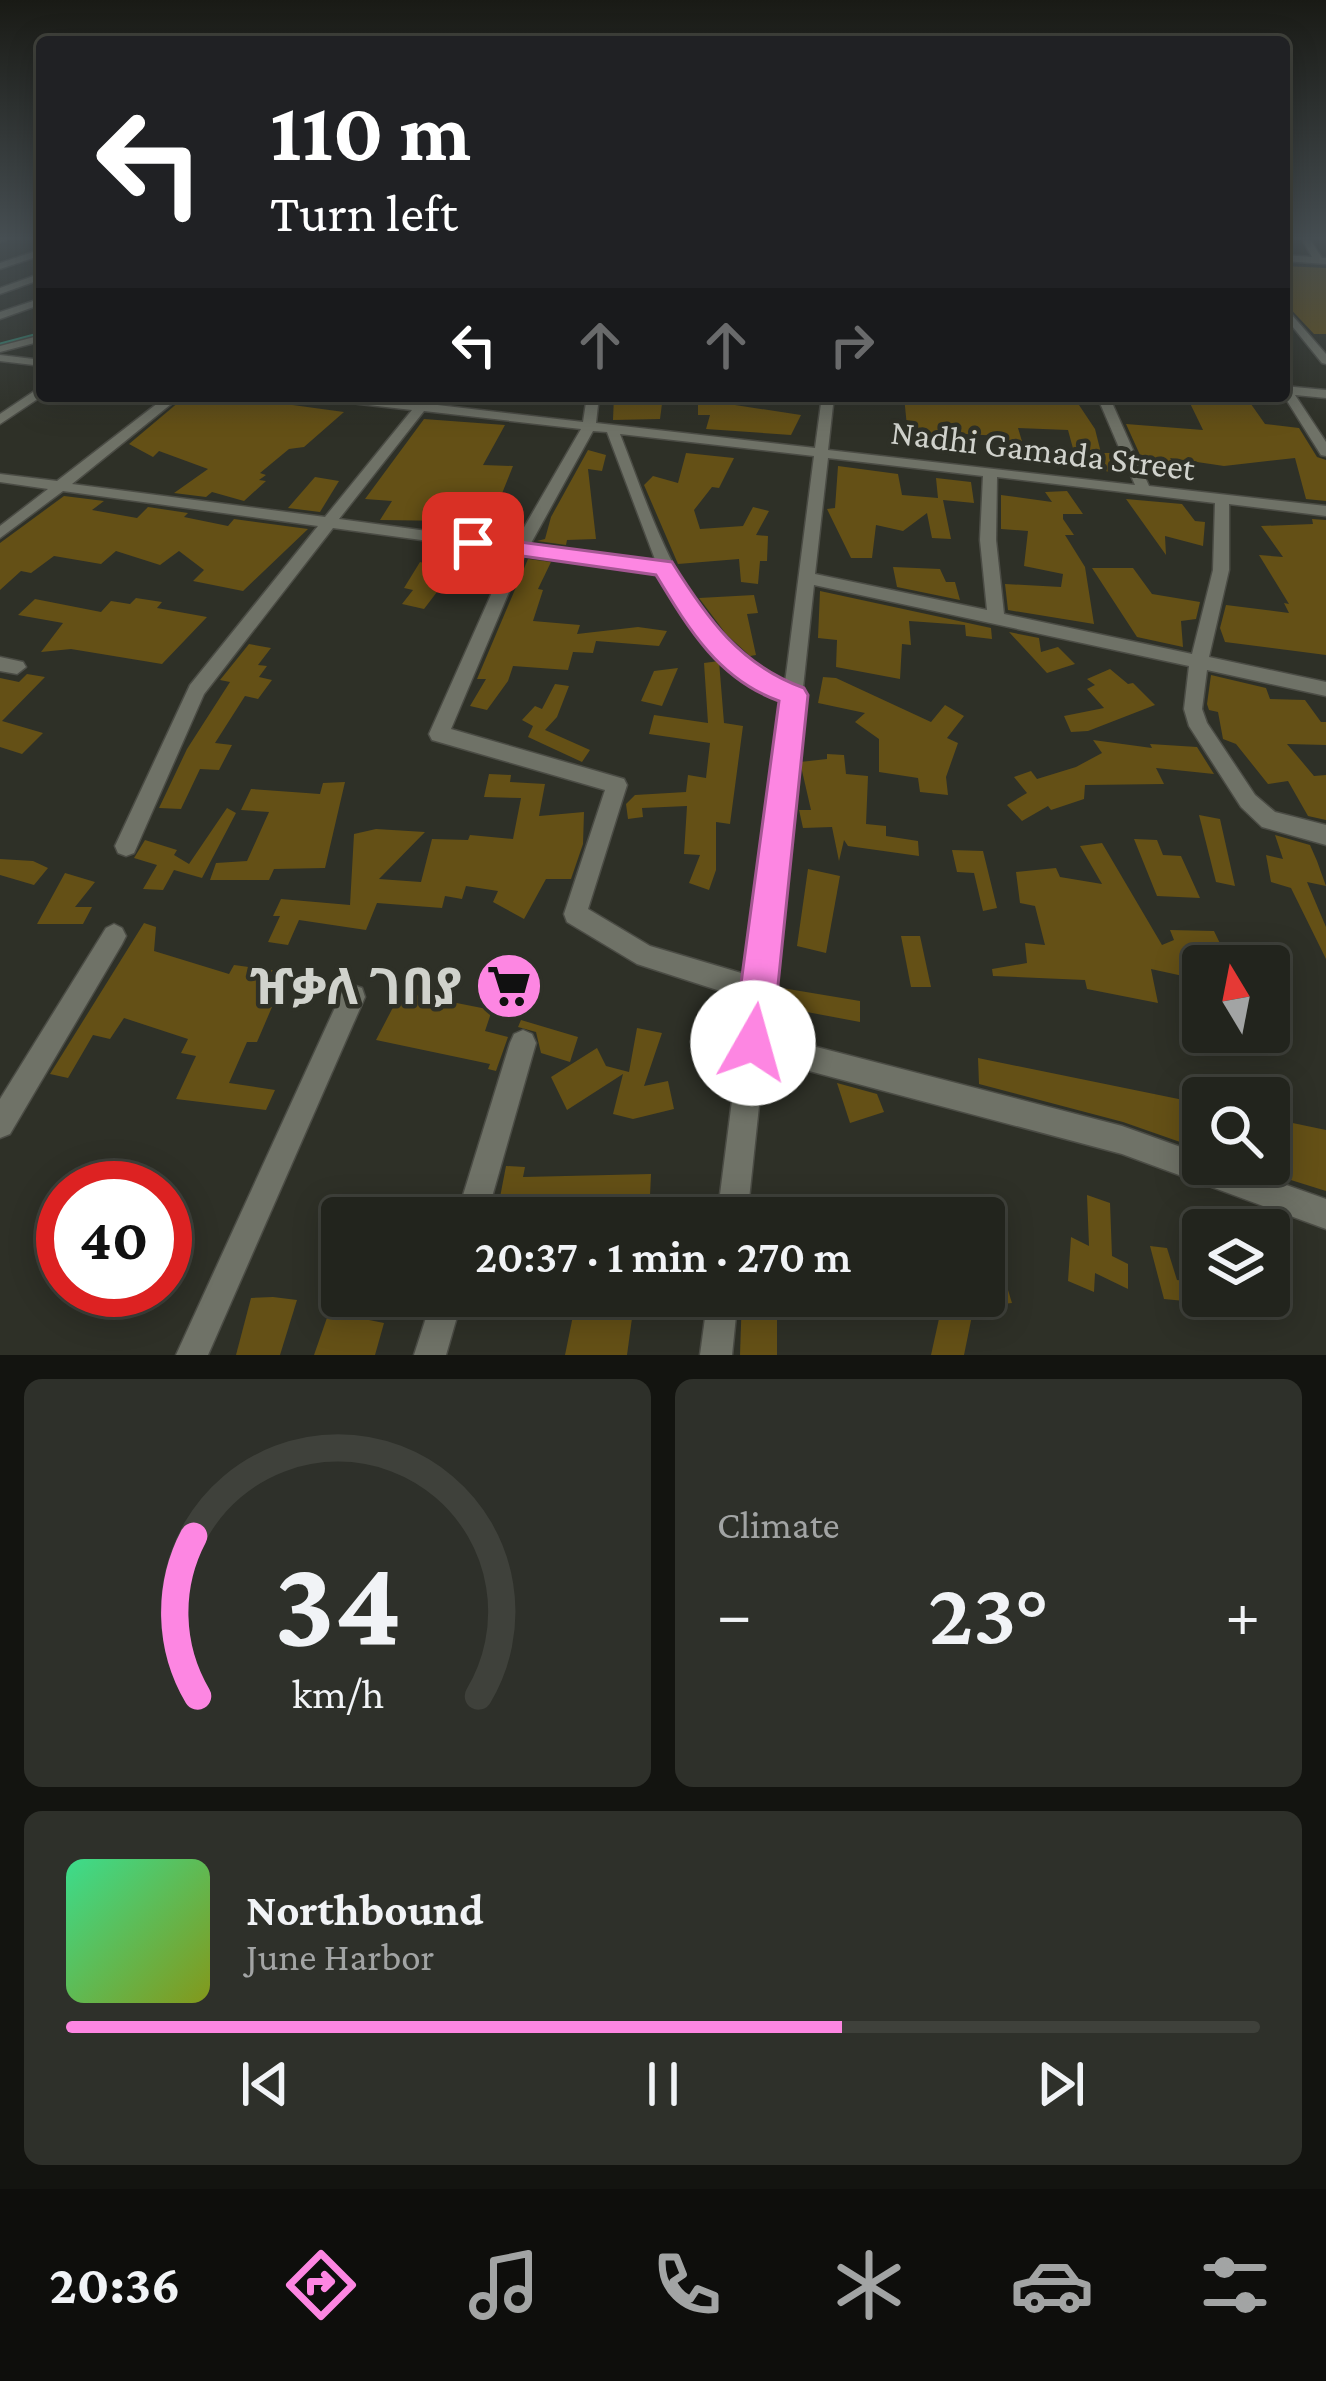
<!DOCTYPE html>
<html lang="en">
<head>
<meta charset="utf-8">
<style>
	body { margin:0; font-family:"Crimson Pro","Noto Sans Ethiopic",serif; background:#2e302a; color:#f1f3f6; height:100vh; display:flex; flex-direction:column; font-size:45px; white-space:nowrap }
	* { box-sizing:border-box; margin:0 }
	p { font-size:39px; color:#a2a4a4 }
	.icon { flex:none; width:66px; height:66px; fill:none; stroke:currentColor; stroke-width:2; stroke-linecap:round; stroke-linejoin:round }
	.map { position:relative; height:1355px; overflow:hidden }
	.drawer { display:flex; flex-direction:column; gap:24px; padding:24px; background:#131410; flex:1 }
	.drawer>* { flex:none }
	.hud { position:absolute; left:36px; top:36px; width:1254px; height:366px; border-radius:12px; box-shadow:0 6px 30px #0003,0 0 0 3px #3f413b; background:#202124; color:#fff; overflow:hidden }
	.needle { width:78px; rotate:350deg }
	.controls { position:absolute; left:1182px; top:945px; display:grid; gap:24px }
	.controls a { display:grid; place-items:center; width:108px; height:108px; border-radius:12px; background:#22241d; box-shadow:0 6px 30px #0003,0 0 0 3px #3f413b; font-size:60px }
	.speed { position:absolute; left:36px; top:1161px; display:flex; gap:24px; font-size:60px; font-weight:700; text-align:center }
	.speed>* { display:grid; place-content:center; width:156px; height:156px; border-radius:50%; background:#22241d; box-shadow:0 6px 30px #0003,0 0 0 3px #3f413b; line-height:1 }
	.speed .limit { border:18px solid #d22; background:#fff; color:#111 }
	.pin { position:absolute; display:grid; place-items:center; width:102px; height:102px; color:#fff; margin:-51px; border-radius:24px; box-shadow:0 6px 18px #0006 }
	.me { position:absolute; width:132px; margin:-66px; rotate:7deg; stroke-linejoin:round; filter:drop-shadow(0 0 9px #0008) }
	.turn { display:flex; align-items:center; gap:42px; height:252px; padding:0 36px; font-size:54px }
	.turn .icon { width:156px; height:156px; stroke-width:2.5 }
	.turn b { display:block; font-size:84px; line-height:102px }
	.lanes { display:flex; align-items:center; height:114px; padding:0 36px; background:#0003; justify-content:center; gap:60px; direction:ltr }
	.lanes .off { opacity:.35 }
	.big { font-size:90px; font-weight:600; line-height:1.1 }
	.drawer .card { flex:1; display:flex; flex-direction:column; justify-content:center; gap:18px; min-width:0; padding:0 42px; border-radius:18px; background:#2e302a }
	.drawer .dial { align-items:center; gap:0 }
	.dial svg { height:312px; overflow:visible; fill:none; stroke:#3f413b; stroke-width:7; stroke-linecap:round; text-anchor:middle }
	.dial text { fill:#f1f3f6; stroke:none }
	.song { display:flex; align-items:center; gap:36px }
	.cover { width:144px; height:144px; border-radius:18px; background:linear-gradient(135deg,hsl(150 70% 55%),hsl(70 70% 35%)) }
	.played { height:12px; border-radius:6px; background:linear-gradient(90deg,#fd86e2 65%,#3f413b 65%) }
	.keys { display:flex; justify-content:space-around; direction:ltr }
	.heat { display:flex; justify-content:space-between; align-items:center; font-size:66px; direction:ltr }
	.drawer .tiles { flex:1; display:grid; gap:24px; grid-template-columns:1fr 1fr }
	.card:last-child { grid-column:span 2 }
	.trip { position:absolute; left:321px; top:1197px; width:684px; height:120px; border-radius:12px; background:#22241d; box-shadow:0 6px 30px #0003,0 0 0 3px #3f413b; font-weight:600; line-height:120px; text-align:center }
	.tab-bar { display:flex; height:192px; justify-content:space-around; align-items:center; background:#0e0e0c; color:#a2a4a4 }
	.tab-bar .icon { width:84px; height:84px }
	.tab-bar .on { color:#fd86e2 }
	.tab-bar b { font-size:54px; color:#f1f3f6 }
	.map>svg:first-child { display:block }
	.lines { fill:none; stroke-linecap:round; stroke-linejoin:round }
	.stream { stroke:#377f6d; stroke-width:3 }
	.building { fill:#645016 }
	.minor-casing { stroke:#4b4c45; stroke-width:3 }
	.minor { fill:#6f7267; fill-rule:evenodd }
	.route { fill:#fd86e2; stroke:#a45793; stroke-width:3 }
	.labels { text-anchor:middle; stroke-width:9; stroke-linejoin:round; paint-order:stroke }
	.far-street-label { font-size:36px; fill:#d0d2cc; stroke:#2e3027 }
	.near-poi-label { font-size:51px; font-weight:bold; fill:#d0d2cc; stroke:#2e3027; text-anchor:end }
</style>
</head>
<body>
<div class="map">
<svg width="1326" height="1355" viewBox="0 0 1326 1355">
	<rect width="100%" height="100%" fill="#2e3027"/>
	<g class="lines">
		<!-- stream -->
		<polyline class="stream" points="0,344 42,333"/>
	</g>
	<!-- building -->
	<g class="building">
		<polygon points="1284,266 1326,268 1326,334 1314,334 1284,302"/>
		<polygon points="186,396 227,396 344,412 304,447 289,449 260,473 266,475 259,480 266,481 244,501 212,492 206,497 174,493 208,469 159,451 153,457 129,444"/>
		<polygon points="614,396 663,396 660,419 613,420"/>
		<polygon points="698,396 730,396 722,403 801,415 791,435 706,429 710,415 698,415"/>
		<polygon points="904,396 1073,396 1095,429 1101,453 1117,453 1125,474 1078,467 1068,430 1018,428 1027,458 1009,456 1001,436 947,433 946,452 909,447"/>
		<polygon points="1209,396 1246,397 1265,424 1299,428 1317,457 1326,460 1326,501 1306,499 1295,458 1224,466 1170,458 1182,474 1169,473 1172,480 1150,477 1126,424 1203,430 1187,397 1210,400"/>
		<polygon points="424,419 505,425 483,465 513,466 497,506 460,503 451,521 380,520 392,501 365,499"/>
		<polygon points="588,450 606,455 602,471 588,469 596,539 567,540 566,545 537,541 545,539 551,517"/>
		<polygon points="686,453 734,458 719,488 712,487 694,510 700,529 743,526 753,507 769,511 756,535 768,536 767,561 760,561 758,584 741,582 739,559 678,564 644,485 653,476 678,483"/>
		<polygon points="838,466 898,474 902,495 938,498 936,478 971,482 974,503 943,500 951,539 932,538 927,513 903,531 876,525 872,558 851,558 827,509 835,508"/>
		<polygon points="315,477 339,481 320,512 288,508"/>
		<polygon points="1067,491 1083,514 1063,514 1063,519 1074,535 1065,535 1085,567 1094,624 1008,610 1005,584 1061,587 1063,574 1024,566 1028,531 1001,529 1001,495 1052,502 1045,492"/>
		<polygon points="64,496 104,501 92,510 137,518 148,507 188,513 184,517 228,526 234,519 308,529 243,591 193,581 204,570 179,551 160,565 116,551 101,564 54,556 31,573 21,571 0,590 0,543"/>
		<polygon points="1126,499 1182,504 1195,521 1205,522 1203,546 1165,536 1166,555"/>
		<polygon points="1312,519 1326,520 1326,655 1225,642 1220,628 1226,605 1289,613 1284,603 1289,604 1259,555 1283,557 1261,526 1313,524"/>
		<polygon points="528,559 551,562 538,589 543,590 533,621 580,625 577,634 638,627 667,631 659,646 596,641 593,653 573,652 568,670 513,666 508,681 487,710 470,706 486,679 477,679"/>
		<polygon points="420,562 453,571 424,609 402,604 413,590 404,588"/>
		<polygon points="893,567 940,569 946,582 955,582 960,600 897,587"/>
		<polygon points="1092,568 1133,568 1152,594 1200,602 1196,619 1181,621 1183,647 1137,637"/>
		<polygon points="820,591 991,628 992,639 966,636 965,625 909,621 911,645 902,644 900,679 836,667 837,640 818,638"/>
		<polygon points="754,595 758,613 747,614 756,655 750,656 726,634 699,598"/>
		<polygon points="136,598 162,602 157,608 207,617 162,664 71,649 41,652 63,623 18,615 35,599 101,612 111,601 130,604"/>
		<polygon points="1009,632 1039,638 1041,652 1058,647 1075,664 1047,673"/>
		<polygon points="249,644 271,648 258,665 267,666 259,677 272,680 258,699 245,696 215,743 232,745 219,770 200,769 181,809 159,808 187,749 230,682 220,680"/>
		<polygon points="719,661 724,723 743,726 730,824 716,822 716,870 709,890 689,883 700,855 684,854 687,806 642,808 643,817 628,819 626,804 635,795 686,792 688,775 706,778 710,743 649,734 654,715 708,723 704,663"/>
		<polygon points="678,668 662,706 641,701 654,671"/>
		<polygon points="1110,669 1128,684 1133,683 1155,705 1088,731 1071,732 1064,716 1104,708 1087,689 1095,685 1087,679"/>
		<polygon points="27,674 45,677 2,721 43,733 22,754 0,747 0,678 19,682"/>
		<polygon points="1211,675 1266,688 1270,699 1305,700 1321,722 1326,722 1326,745 1287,744 1314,776 1326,775 1326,820 1308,816 1288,781 1268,784 1236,744 1223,739 1218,712 1209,710 1207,704"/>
		<polygon points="823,677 836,678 931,722 945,705 964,716 947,738 958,743 946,777 948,795 920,792 918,778 879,772 879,739 855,722 865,713 818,703"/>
		<polygon points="555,684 569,686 557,717 545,730 590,750 582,762 528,737 533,726 522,720 535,706 542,709"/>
		<polygon points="1093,740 1152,748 1150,744 1197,747 1214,774 1156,768 1164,784 1085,785 1084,799 1051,810 1048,806 1022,821 1007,805 1027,793 1014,777 1031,771 1037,779 1076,767 1102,753"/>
		<polygon points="827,754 844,755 846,774 868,776 866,824 886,826 886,836 918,841 919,856 848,846 844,840 839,861 832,827 803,828 799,810 811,810 800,762 827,759"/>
		<polygon points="489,774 511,775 510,782 545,784 539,816 584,812 583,844 571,879 546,879 524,919 493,902 498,891 466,886 462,899 445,896 442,908 377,903 366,930 299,920 288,945 268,942 280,916 273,916 281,899 350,905 354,834 376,829 425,832 379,879 421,882 432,839 468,840 470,835 513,839 521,798 484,797"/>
		<polygon points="345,782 325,868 274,869 269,880 210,880 216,863 247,861 269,812 241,810 251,789 320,794 323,783"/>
		<polygon points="227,808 236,813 202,878 174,870 163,890 143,889 157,865 134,858 145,840 177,850 174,855 189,864"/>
		<polygon points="1199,815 1220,819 1235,886 1216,882"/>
		<polygon points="1275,835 1310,845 1317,861 1326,886 1307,882 1326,927 1326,959 1291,888 1271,882 1266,855 1283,859"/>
		<polygon points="1134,839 1157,840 1163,855 1181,856 1200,898 1157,896"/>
		<polygon points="1102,843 1162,945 1174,940 1170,930 1214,931 1231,966 1203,966 1203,983 1186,982 1183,976 1151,969 1158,1003 1087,989 1085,980 993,976 992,969 1027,963 1025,943 1045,945 1035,906 1020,903 1016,872 1056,868 1060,877 1102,884 1080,846"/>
		<polygon points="952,850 983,851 997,908 983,911 974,873 957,872"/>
		<polygon points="0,859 33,861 48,868 34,885 0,875"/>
		<polygon points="808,869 840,876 826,953 797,946"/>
		<polygon points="65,873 95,882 75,907 92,907 83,924 37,924"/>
		<polygon points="144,923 156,927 154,951 229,974 234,965 287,972 257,1042 247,1042 229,1083 275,1090 266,1110 176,1099 196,1056 181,1053 188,1039 124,1018 110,1039 93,1035 68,1078 50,1074"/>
		<polygon points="901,936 920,936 931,987 911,987"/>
		<polygon points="776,987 860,1001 860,1022 775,1006"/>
		<polygon points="401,992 492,1010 485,1031 508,1037 496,1071 488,1069 490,1064 376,1040"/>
		<polygon points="521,1020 578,1037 570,1062 541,1053 536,1032 518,1027"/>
		<polygon points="637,1028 662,1033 644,1086 668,1081 674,1109 633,1119 613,1114 623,1074 567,1110 551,1077 597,1048 606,1066 629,1072"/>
		<polygon points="978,1058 1203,1104 1203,1150 1123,1122 979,1084"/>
		<polygon points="837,1083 877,1094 884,1112 850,1123"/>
		<polygon points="1269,1118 1326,1130 1326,1191 1240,1164 1269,1164"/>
		<polygon points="506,1166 525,1167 523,1177 651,1174 649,1218 496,1218"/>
		<polygon points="1087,1195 1110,1203 1112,1256 1128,1264 1128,1289 1095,1273 1094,1292 1068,1281 1071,1237 1089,1246"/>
		<polygon points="1150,1246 1167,1248 1177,1280 1203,1283 1203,1296 1214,1296 1221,1320 1200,1317 1195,1302 1164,1299"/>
		<polygon points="1000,1264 1012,1303 984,1306 984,1266"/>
		<polygon points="577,1296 635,1296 627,1355 565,1355"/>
		<polygon points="742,1296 777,1296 777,1355 740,1355"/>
		<polygon points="944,1296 976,1296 964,1355 931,1355"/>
		<polygon points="273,1297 297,1300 280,1355 236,1355 251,1298"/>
		<polygon points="329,1312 384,1323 375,1355 314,1355"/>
	</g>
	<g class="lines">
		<!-- minor casing -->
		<g class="minor-casing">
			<g id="minor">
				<polygon points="0,236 15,236 0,242"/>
				<polygon points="1300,236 1308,236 1322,258 1326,258 1326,264 1284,261 1284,255 1312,257"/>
				<polygon points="42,249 42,255 0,269 0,263"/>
				<polygon points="42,273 42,279 0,294 0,288"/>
				<polygon points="42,298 42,304 0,319 0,312"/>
				<polygon points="1284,306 1326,354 1326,364 1322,363 1284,316"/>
				<polygon points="42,335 42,341 0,352 0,346"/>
				<polygon points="0,355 42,360 42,366 0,361"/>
				<polygon points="42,386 42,396 0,424 0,414"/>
				<polygon points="1284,386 1326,390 1326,398 1295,395 1326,442 1326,456 1321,455 1284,396"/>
				<path d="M167,396H181L72,484L325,517L412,410L325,400L319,396H357L417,403L426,396L432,400L429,404L583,422L587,396H599L596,423L815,448L822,396H834L828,450L1135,485L1097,396H1109L1149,486L1326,506V516L1229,504V570L1209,657L1326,682V696L1207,670L1202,709L1207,723L1255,795L1275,812L1326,825V845L1262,827L1241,807L1189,726L1184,709L1189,666L814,585L766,1034L1122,1126L1203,1155V1164H1227L1326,1199V1229L1122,1154L764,1059L747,1218H717L745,999L637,964L567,922L564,914L605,790L439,742L432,740L429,734L510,552L333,528L204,694L134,853L126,856L118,853L115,846L190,685L318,526L63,491L0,538V526L48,489L0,482V474L57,481ZM424,411L581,429L515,543L339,519ZM593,431L607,432L656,562L530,545ZM620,434L814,456L785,683C687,636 657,529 620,434ZM828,458L983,476L980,540L987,610L815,574ZM997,477L1215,503L1213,570L1192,654L1004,614L996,540ZM525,554L662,573C690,634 724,669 784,698L748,975L650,946L588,909L627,785L624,779L451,729Z"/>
				<polygon points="0,657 23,662 26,667 17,674 0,671"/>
				<polygon points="114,924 122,928 126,936 122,944 10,1134 0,1138 0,1099 106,928"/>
				<polygon points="353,985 362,988 365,997 208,1355 176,1355 344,988"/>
				<polygon points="523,1030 532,1034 536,1043 486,1218 456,1218 510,1043 514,1034"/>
				<polygon points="433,1296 463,1296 446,1355 414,1355"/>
				<polygon points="708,1296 738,1296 732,1355 700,1355"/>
			</g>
		</g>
		<!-- minor -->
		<use href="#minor" class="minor"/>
	</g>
	<!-- sky -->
	<linearGradient id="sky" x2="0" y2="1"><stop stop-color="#191a15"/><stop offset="0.56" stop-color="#464e52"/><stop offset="1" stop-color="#464e52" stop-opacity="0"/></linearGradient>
	<rect width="1326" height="425" fill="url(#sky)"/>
	<!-- route -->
	<path class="route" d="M473,536L672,562C707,618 740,665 804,688L808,695L772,1043L766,1057L753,1062L739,1057L733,1043L779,701C718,679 688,628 656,575L465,548L461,543Z"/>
	<!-- icons -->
	<defs>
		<g id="supermarket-disc" transform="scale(3.45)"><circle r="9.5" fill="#fd86e2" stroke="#2e3027"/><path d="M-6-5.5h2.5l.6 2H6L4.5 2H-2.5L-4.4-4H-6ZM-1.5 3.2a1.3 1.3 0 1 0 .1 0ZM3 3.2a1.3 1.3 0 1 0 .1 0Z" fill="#111"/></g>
	</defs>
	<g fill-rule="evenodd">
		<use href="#supermarket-disc" x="509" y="986"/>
	</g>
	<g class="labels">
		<!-- far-street labels -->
		<g class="far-street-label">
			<text transform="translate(1043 449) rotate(7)" y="13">Nadhi Gamada Street</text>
		</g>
		<!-- near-poi labels -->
		<g class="near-poi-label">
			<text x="462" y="1004">ዠቃለ ገበያ</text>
		</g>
	</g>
</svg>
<div class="controls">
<a><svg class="needle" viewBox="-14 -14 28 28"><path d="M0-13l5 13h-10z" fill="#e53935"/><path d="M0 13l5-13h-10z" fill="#a2a4a4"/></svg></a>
<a><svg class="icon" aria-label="search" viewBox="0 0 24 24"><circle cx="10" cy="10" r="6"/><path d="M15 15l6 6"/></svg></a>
<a><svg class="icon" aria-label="layers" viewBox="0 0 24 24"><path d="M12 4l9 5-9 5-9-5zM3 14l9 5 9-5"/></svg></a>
</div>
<div class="speed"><div class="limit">40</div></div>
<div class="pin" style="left:473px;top:543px;background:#d93025"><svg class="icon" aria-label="arrive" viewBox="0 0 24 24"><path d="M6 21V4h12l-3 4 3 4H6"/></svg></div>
<svg class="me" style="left:753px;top:1043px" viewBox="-20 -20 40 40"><circle r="19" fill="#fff"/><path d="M0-13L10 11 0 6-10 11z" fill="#fd86e2"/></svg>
<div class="trip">20:37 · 1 min · 270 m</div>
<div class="hud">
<div class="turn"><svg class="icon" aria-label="left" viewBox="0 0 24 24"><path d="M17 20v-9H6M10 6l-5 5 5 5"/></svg><div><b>110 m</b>Turn left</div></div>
<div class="lanes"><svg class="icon" aria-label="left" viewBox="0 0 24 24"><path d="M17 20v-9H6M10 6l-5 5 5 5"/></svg><svg class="icon off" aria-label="ahead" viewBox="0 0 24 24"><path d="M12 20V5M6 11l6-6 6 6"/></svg><svg class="icon off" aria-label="ahead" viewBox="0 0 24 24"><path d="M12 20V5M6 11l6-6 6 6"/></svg><svg class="icon off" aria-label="right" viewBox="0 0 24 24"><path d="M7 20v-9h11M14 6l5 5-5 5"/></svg></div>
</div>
</div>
<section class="drawer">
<div class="tiles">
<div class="card dial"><svg viewBox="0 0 100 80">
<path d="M14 69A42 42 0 1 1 86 69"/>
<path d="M14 69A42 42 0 0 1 13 28" stroke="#fd86e2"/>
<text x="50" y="56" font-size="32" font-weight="700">34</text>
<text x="50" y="72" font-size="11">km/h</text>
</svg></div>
<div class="card"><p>Climate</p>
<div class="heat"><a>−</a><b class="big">23°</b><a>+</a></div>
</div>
<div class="card">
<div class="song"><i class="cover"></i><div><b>Northbound</b><p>June Harbor</p></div></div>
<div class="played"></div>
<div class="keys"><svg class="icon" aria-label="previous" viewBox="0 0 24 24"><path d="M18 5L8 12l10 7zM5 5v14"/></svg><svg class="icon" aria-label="pause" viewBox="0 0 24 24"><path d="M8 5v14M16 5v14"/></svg><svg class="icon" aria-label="next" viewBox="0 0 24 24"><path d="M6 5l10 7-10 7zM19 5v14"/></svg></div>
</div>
</div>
</section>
<nav class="tab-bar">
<b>20:36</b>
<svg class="icon on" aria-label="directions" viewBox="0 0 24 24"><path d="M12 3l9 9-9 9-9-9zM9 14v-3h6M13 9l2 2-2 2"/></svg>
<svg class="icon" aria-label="music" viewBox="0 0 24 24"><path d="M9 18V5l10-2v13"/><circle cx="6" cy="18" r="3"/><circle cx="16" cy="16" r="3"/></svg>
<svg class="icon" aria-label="phone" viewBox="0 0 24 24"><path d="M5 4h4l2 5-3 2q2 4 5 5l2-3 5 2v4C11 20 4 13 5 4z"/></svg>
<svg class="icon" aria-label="climate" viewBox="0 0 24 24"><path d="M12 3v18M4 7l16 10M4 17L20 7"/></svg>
<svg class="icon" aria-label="car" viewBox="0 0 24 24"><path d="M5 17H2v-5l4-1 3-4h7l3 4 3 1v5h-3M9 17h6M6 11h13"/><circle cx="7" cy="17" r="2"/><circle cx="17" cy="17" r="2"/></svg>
<svg class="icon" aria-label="filters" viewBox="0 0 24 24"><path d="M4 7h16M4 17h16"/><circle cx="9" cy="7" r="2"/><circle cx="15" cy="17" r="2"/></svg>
</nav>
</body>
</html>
